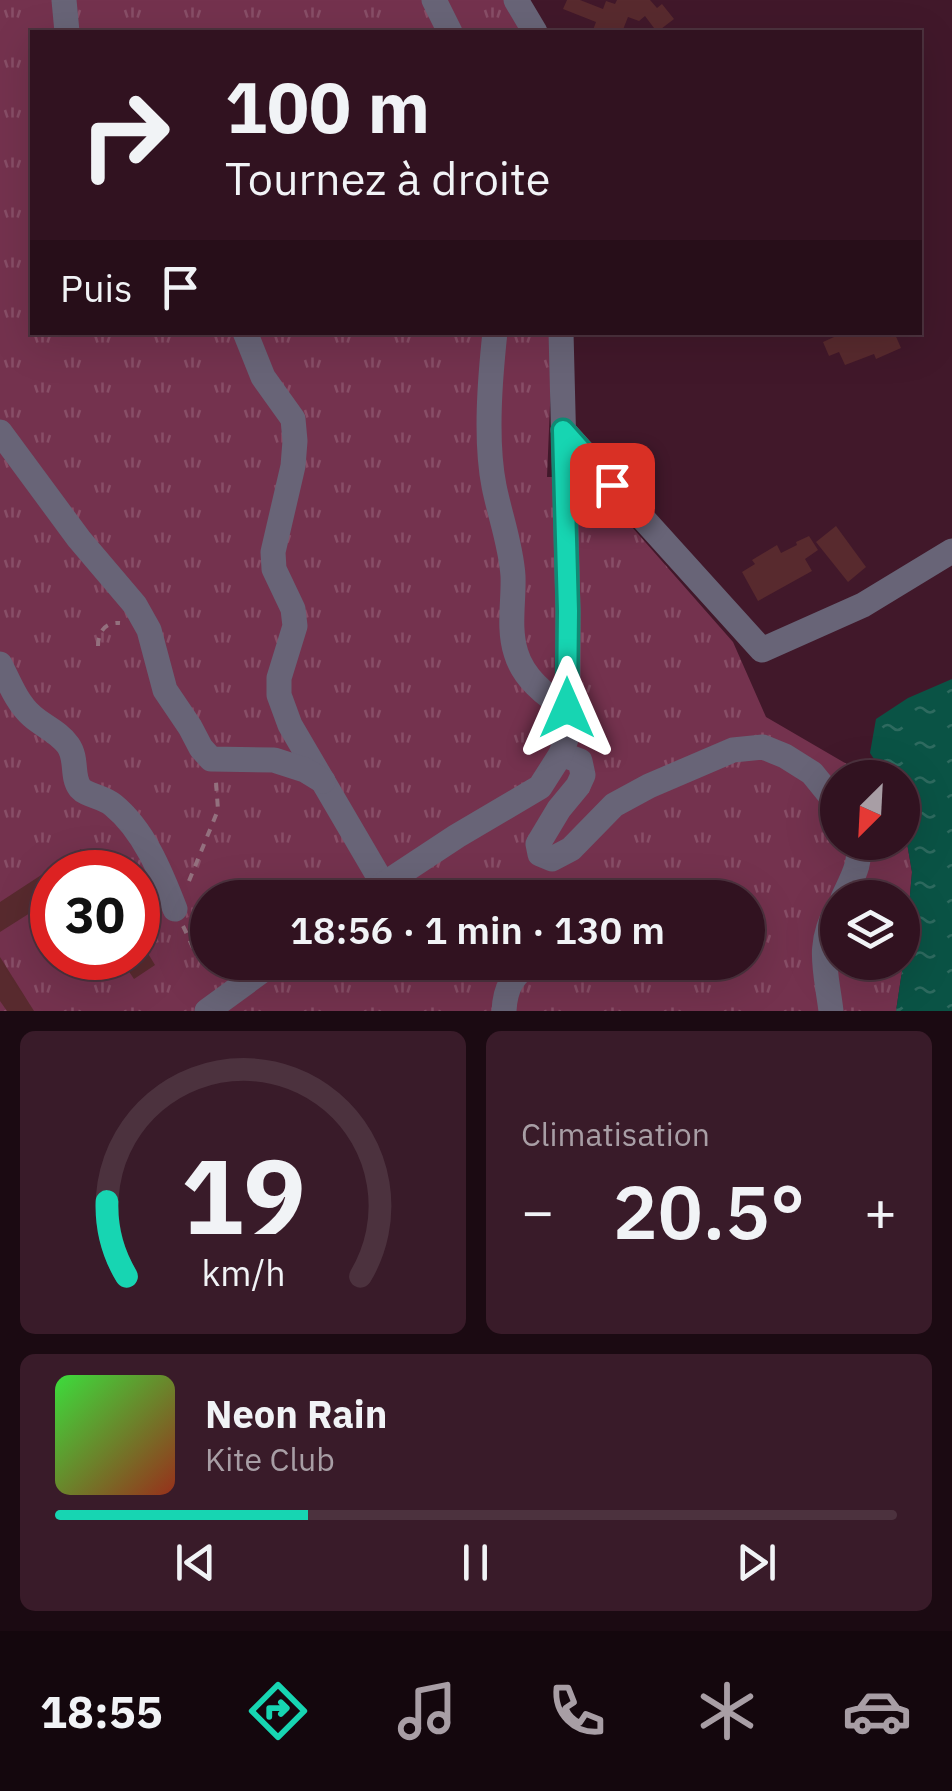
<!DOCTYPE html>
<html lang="fr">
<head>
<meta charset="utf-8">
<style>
	body { margin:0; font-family:"IBM Plex Sans",sans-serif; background:#391b29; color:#f1f3f6; height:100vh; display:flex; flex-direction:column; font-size:38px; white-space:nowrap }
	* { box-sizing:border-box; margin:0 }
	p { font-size:32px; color:#a89ea5 }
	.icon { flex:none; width:55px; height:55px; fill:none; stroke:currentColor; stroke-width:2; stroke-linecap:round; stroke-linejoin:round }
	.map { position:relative; height:1011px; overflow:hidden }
	.side { display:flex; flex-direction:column; gap:20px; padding:20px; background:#1b0a12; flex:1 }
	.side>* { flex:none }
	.guide { position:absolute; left:30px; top:30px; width:892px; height:305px; border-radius:0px; box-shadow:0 10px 40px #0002,0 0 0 2px #4c323e; background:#311220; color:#f1f3f6; overflow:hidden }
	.needle { width:65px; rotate:204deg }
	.controls { position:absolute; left:820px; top:760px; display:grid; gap:20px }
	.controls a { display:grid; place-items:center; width:100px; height:100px; border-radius:50%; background:#311220; box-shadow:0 10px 40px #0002,0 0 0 2px #4c323e; font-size:50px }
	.speed { position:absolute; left:30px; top:850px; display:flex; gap:20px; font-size:50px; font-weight:700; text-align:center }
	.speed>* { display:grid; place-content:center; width:130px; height:130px; border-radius:50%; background:#311220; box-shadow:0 10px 40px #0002,0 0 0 2px #4c323e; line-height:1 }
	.speed .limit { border:15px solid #d22; background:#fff; color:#111 }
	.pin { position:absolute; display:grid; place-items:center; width:85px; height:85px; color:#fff; margin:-42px; border-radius:20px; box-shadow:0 5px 15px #0006 }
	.me { position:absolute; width:110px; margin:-55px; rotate:0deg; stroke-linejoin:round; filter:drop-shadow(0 0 8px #0008) }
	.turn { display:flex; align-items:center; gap:35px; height:210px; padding:0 30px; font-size:45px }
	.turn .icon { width:130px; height:130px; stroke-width:2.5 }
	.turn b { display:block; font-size:70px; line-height:85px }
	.then { display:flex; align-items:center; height:95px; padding:0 30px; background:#0003; gap:20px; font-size:38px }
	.big { font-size:75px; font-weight:600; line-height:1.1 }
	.side .tile { flex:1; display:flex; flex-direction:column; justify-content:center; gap:15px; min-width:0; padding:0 35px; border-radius:15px; background:#391b29 }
	.side .dial { align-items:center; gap:0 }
	.dial svg { height:260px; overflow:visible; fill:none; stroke:#4c323e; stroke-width:7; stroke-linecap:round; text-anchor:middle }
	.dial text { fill:#f1f3f6; stroke:none }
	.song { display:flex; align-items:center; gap:30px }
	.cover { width:120px; height:120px; border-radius:15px; background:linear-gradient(135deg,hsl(120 70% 55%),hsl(10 70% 35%)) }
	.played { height:10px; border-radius:5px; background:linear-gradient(90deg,#17d5b2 30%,#4c323e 30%) }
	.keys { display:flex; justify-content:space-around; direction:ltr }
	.heat { display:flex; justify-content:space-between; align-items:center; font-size:55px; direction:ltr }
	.side .tiles { flex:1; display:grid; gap:20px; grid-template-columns:1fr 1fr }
	.tile:last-child { grid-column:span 2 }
	.trip { position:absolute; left:190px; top:880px; width:575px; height:100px; border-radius:50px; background:#311220; box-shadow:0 10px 40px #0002,0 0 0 2px #4c323e; font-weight:600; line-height:100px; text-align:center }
	.tabs { display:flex; height:160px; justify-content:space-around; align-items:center; background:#14070d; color:#a89ea5 }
	.tabs .icon { width:70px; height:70px }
	.tabs .on { color:#17d5b2 }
	.tabs b { font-size:45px; color:#f1f3f6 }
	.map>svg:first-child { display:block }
	.grass { fill:url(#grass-tufts); fill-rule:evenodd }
	.water { fill:url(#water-ripples) }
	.building { fill:#582a2e }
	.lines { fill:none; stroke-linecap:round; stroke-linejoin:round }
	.path { stroke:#93707e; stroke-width:4; stroke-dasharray:8 8; stroke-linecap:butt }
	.minor { stroke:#686477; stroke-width:25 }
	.route-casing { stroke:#0f8a74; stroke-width:25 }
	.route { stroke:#17d5b2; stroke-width:18 }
</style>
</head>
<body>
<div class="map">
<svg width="952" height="1011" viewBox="0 0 952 1011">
	<defs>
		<pattern id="grass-tufts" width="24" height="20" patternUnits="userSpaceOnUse" patternTransform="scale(2.5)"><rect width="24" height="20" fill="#74324e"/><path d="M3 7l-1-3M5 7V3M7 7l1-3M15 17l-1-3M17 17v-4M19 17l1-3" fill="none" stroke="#884e67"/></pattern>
		<pattern id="water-ripples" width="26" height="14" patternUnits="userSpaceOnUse" patternTransform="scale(2.5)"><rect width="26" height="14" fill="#0a5345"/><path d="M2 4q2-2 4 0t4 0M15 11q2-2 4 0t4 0" fill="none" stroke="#2e6a5f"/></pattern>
	</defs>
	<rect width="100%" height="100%" fill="#41182a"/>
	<!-- grass -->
	<path class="grass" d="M0,0H516L535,32H32V332L553,333L547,477H588L733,642L766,717L869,777L838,778V842H902L903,820L912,872L905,951L896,1011H0ZM52,872H138V958H52ZM208,898H748V962H208ZM838,898H902V962H838Z"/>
	<!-- water -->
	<polygon class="water" points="952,679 952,1011 896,1011 905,951 912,872 903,820 902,778 886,777 870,753 876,719 908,698"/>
	<!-- building -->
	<g class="building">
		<polygon points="567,0 580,0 603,9 606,1 615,4 617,0 650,0 657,8 662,4 674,19 657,32 645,16 639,21 628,17 622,32 601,32 593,30 596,22 563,9"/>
		<polygon points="845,332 894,332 901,348 876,359 874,354 845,365 839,352 829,356 823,342"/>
		<polygon points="836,526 866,567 848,582 816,542"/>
		<polygon points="809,536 818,550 805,559 812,571 758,601 742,572 755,564 752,560 777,545 781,553 797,545 796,542"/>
		<polygon points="81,849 96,872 52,872 52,897 40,904 41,906 0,932 0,902"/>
		<polygon points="138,937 155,965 134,979 120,958 138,958"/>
		<polygon points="0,957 34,1011 7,1011 0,1001"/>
	</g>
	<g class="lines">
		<!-- path -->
		<g class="path">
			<path d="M98,646C98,632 105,622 120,623"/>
			<polyline points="189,881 218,810 216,782"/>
			<path d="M183,926C193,945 198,971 222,971"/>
		</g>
		<!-- minor -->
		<g class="minor">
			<polyline points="64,0 67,32"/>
			<polyline points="434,0 450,32"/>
			<polyline points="516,0 535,32"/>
			<polyline points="245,332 263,377 293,419 295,441 293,466 273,552 274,569 293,609 295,626 279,678 279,695 290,725 383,884"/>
			<path d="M495,332C490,379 485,440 494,486C500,516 511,545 513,576C514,601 508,628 516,653C523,677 545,696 567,708"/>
			<polyline points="563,430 762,650 863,605 952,551"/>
			<polyline points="0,432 79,539 135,605 149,630 165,690 190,727 201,748 211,759 274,760 305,770 323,781"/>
			<path d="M0,664C9,682 17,703 32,716C43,726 59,732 68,745C78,759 71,776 80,788C87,796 102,796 113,805C144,830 161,873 175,909"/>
			<polyline points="561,754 580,761 583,775 578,786 559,809 538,844 540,854 552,859 571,849 614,805 649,786 733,750 763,747 785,756 812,773 838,805"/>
			<polyline points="363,898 457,836 540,787 561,754 568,733 568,611 561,332"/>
			<path d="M843,898C851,880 863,862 857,842"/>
			<polyline points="207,1011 274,962"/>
			<path d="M504,1011C505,988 513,974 532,962"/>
			<path d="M831,1011C826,970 816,945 838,907"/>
		</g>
	</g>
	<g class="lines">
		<!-- route casing -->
		<g class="route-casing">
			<polyline id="route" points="567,708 568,611 563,430 612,485"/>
		</g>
		<!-- route -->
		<use href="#route" class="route"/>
	</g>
</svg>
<div class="controls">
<a><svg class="needle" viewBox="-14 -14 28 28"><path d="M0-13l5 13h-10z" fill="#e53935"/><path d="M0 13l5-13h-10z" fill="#a89ea5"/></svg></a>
<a><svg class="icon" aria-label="layers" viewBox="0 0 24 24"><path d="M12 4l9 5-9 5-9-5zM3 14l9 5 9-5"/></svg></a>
</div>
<div class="speed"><div class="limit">30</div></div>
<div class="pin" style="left:612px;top:485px;background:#d93025"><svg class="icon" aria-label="arrive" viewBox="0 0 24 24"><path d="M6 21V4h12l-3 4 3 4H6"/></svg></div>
<svg class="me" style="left:567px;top:708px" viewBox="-20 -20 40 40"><path d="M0-17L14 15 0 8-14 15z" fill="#17d5b2" stroke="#fff" stroke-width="4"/></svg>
<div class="trip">18:56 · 1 min · 130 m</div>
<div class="guide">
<div class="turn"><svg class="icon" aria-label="right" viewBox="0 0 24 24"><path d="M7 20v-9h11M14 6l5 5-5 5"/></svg><div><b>100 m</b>Tournez à droite</div></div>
<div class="then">Puis<svg class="icon" aria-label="arrive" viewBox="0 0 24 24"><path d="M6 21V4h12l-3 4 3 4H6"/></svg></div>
</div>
</div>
<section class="side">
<div class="tiles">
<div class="tile dial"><svg viewBox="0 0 100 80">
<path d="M14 69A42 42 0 1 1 86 69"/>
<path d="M14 69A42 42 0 0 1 8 46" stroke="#17d5b2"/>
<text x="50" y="56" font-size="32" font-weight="700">19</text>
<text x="50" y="72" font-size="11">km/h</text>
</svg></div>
<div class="tile"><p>Climatisation</p>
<div class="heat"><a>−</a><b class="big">20.5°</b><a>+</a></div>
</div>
<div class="tile">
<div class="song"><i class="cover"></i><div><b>Neon Rain</b><p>Kite Club</p></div></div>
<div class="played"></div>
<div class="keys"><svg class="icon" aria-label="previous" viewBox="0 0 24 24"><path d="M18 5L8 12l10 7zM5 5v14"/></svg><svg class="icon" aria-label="pause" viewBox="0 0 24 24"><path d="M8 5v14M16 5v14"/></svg><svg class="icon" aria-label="next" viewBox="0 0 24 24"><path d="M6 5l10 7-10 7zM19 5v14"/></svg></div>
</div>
</div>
</section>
<nav class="tabs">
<b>18:55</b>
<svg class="icon on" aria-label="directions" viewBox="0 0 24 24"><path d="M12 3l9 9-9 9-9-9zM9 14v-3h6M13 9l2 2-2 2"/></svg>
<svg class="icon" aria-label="music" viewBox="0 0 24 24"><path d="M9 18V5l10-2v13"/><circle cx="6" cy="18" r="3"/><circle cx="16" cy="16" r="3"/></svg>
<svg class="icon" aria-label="phone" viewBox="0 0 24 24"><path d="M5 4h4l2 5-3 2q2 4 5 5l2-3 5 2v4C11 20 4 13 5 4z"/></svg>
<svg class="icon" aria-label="climate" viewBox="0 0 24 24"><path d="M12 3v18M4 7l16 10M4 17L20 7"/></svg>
<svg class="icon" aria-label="car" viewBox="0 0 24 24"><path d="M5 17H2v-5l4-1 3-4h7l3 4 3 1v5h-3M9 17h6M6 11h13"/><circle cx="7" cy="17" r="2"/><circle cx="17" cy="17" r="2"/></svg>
</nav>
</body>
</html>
